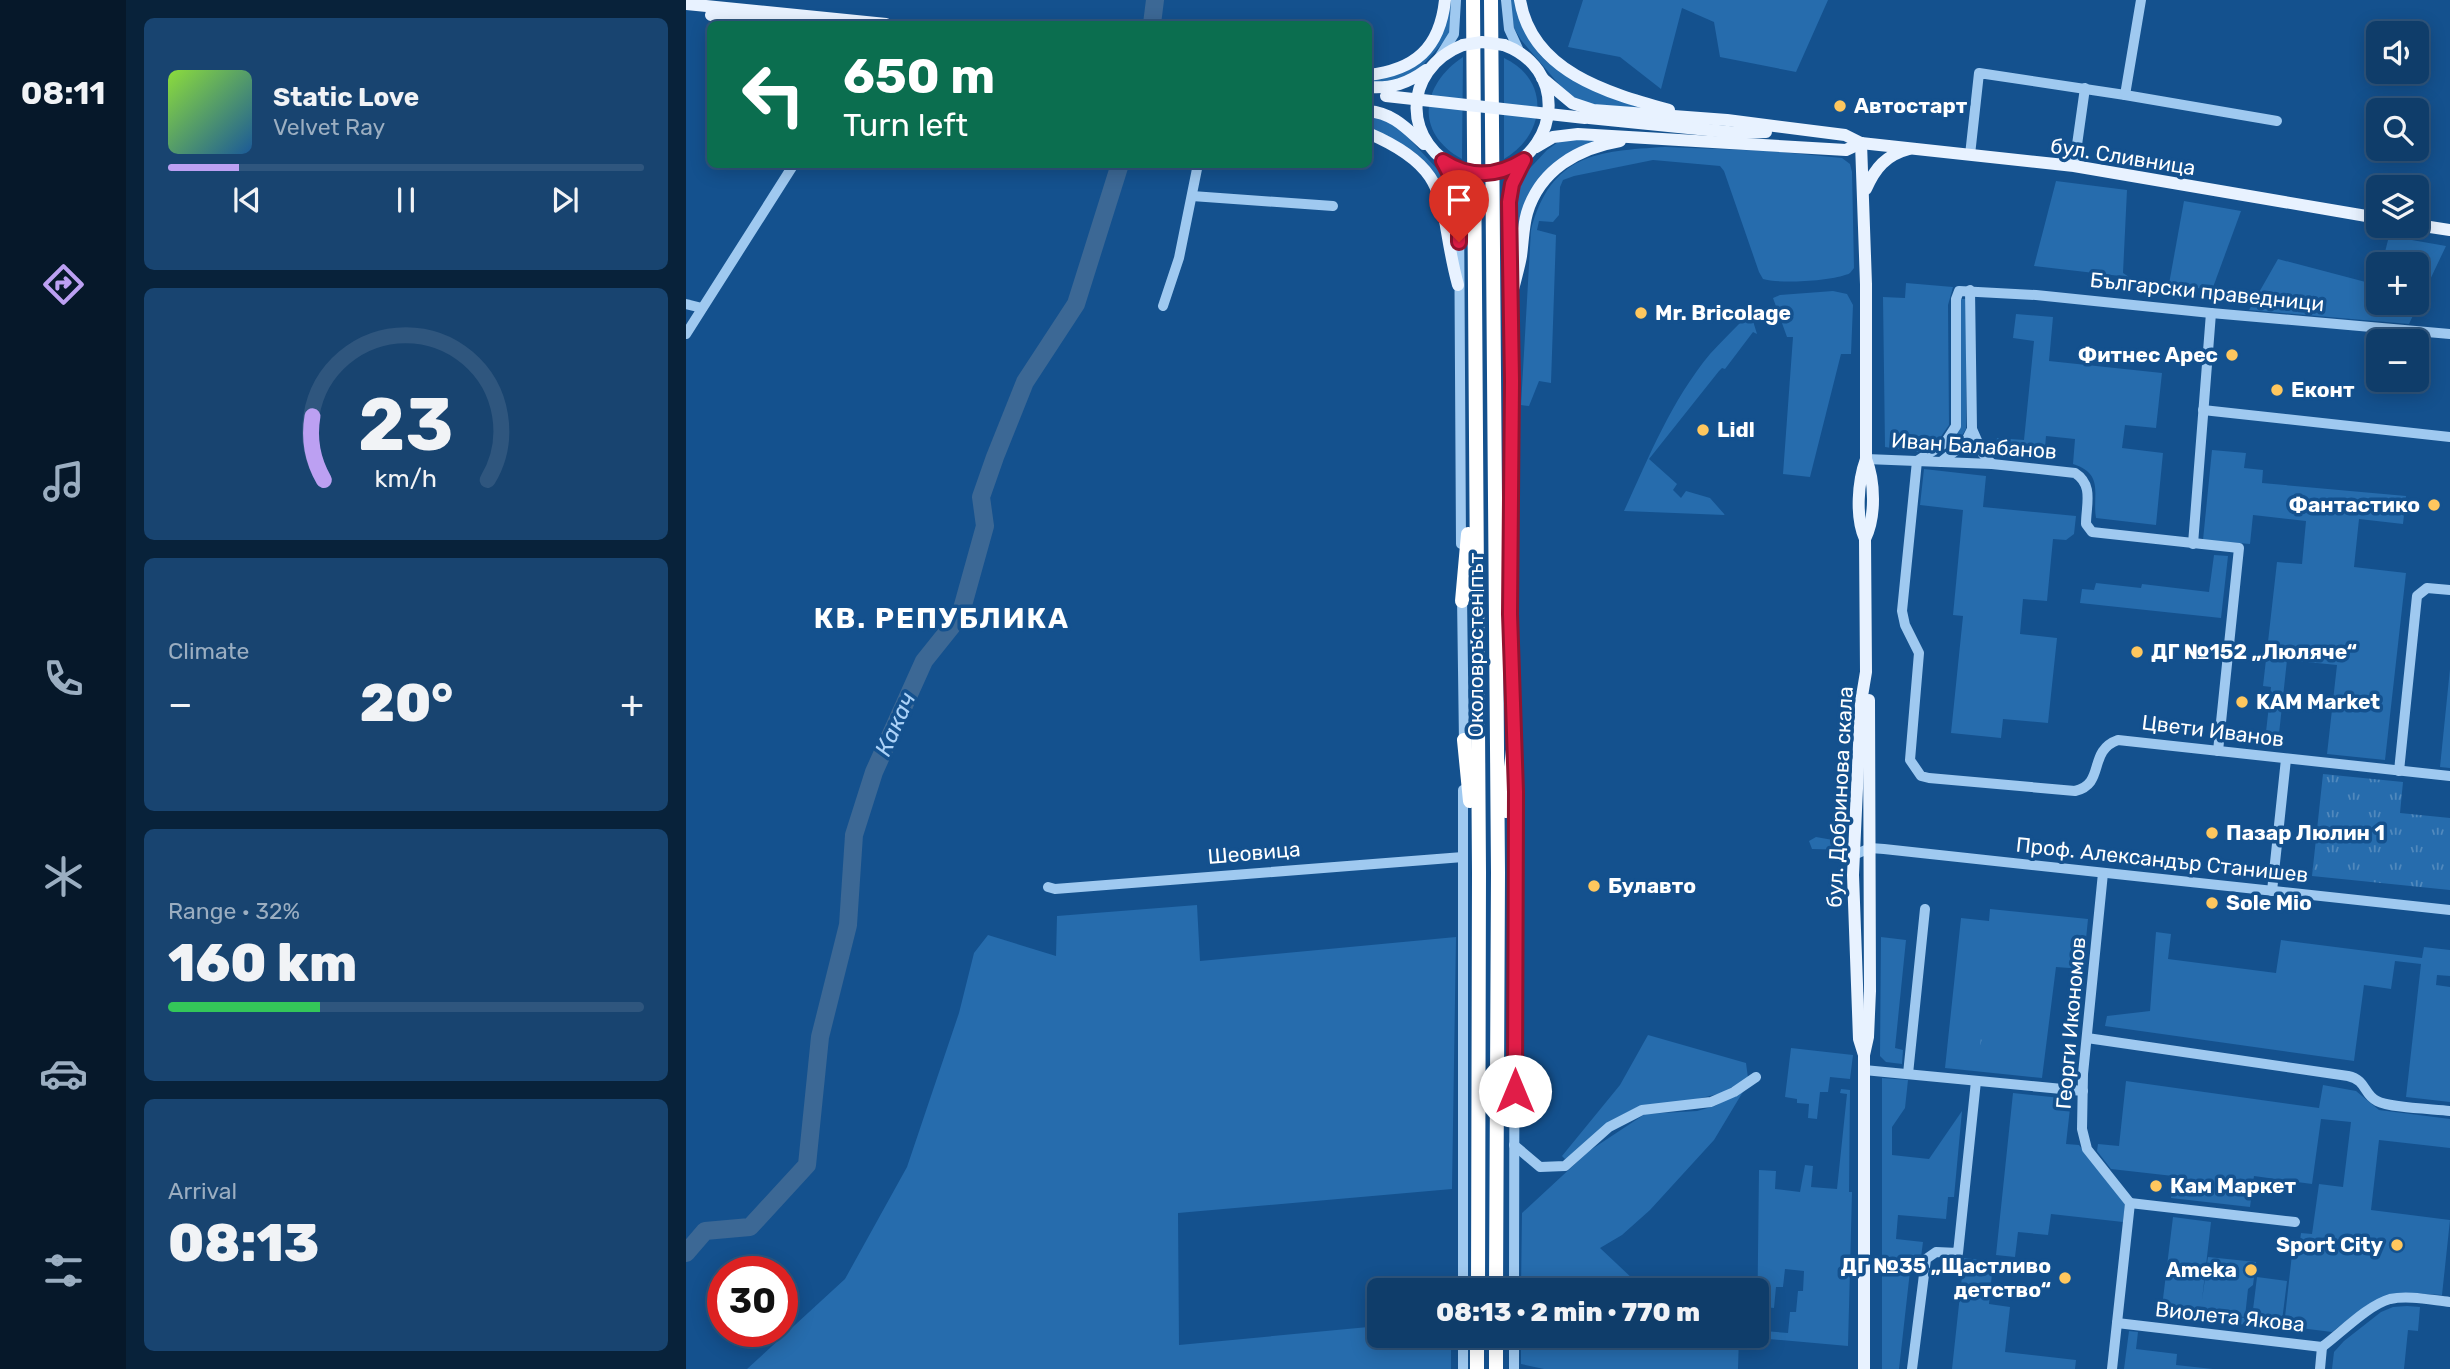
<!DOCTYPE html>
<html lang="en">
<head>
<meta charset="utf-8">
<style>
	body { margin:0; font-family:Rubik,sans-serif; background:#184470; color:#f1f3f6; height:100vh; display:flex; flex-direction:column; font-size:26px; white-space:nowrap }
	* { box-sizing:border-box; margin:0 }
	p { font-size:23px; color:#9baec1 }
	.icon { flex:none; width:38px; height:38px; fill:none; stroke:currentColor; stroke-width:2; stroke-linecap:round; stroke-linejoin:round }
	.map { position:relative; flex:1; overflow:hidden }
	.side { display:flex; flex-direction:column; gap:18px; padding:18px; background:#08223a; width:560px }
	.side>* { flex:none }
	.hud { position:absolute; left:21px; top:21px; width:665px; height:147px; border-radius:10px; box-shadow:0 4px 18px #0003,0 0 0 2px #2f567e; background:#0b6e4f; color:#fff; overflow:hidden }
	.buttons { position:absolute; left:1680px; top:21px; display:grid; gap:14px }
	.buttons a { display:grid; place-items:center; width:63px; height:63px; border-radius:10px; background:#0f3d6a; box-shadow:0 4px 18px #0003,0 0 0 2px #2f567e; font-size:35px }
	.speed { position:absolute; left:21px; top:1256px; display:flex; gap:14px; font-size:35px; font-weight:700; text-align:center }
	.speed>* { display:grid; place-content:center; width:91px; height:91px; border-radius:50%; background:#0f3d6a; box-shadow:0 4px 18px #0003,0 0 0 2px #2f567e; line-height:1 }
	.speed .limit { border:10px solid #d22; background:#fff; color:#111 }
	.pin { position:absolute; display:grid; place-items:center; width:60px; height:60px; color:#fff; margin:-72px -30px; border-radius:50% 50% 50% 0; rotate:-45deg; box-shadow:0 0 7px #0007 }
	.pin .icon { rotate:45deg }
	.me { position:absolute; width:77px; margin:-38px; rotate:0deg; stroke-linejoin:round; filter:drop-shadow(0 0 5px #0008) }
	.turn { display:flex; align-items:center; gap:24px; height:147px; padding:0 21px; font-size:32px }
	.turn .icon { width:91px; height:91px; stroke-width:2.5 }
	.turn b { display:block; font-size:49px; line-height:60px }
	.big { font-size:52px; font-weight:800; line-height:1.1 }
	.side .widget { flex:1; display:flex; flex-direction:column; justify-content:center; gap:10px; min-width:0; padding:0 24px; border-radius:10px; background:#184470 }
	.side .dial { align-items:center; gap:0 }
	.dial svg { height:182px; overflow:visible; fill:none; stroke:#2f567e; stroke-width:7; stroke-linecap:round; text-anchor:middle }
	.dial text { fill:#f1f3f6; stroke:none }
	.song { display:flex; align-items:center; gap:21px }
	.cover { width:84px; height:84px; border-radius:10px; background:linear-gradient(135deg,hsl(90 70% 55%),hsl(210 70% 35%)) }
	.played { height:7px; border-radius:4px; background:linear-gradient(90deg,#bca0f2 15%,#2f567e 15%) }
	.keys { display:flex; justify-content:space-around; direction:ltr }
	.heat { display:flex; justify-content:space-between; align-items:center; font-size:38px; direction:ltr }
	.charge { height:10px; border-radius:5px; background:linear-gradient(90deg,#34c759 32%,#2f567e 0) }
	.trip { position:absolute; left:681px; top:1278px; width:402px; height:70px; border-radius:10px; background:#0f3d6a; box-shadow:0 4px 18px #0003,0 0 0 2px #2f567e; font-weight:800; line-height:70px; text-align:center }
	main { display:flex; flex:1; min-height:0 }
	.tab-bar { display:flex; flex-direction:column; width:126px; justify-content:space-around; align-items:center; background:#06182a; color:#9baec1 }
	.tab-bar .icon { width:49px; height:49px }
	.tab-bar .selected { color:#bca0f2 }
	.tab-bar b { font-size:32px; color:#f1f3f6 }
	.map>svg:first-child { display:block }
	.grass { fill:#266cad; fill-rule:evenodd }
	.park { fill:url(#park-tufts) }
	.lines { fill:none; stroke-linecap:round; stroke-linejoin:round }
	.river { stroke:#3c6895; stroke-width:18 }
	.minor { stroke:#9fc9f0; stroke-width:10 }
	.major { stroke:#e8f2ff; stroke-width:12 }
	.highway { stroke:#fff; stroke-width:14 }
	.major-bridge { stroke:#e8f2ff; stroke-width:12 }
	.route-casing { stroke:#92132f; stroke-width:18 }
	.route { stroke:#e11d48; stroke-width:12 }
	.poi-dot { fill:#ffc75e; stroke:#14518e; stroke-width:2.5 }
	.labels { text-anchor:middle; stroke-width:7; stroke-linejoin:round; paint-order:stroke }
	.poi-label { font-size:21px; font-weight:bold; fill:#fff; stroke:#14518e; text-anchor:start }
	.street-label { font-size:21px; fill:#fff; stroke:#14518e }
	.water-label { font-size:23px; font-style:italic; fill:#abd2f8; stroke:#14518e }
	.district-label { font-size:28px; font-weight:bold; letter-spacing:2px; fill:#fff; stroke:#14518e }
</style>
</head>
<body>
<main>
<nav class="tab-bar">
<b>08:11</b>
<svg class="icon selected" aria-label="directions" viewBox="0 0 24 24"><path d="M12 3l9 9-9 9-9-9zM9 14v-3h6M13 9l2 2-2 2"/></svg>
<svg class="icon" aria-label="music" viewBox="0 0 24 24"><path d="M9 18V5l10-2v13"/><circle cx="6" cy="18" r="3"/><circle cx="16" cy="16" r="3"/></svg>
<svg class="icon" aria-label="phone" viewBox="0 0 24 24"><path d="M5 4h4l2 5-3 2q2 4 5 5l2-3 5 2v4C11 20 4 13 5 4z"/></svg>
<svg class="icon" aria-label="climate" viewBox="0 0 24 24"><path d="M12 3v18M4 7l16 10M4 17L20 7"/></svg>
<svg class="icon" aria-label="car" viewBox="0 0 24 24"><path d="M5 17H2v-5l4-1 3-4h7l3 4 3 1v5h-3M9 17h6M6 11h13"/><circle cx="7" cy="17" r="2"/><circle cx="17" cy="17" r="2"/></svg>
<svg class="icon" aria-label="filters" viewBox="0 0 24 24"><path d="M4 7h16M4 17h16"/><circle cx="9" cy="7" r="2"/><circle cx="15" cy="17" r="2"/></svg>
</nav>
<section class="side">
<div class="widget">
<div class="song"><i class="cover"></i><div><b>Static Love</b><p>Velvet Ray</p></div></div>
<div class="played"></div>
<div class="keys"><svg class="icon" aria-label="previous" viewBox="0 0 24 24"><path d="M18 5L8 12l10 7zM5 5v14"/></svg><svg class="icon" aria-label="pause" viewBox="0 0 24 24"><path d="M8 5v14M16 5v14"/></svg><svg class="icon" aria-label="next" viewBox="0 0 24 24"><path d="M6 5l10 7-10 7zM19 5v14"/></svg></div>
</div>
<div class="widget dial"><svg viewBox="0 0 100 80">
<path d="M14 69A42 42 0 1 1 86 69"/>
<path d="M14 69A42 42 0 0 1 9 41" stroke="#bca0f2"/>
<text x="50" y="56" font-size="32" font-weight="700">23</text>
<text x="50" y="72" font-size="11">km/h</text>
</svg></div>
<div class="widget"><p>Climate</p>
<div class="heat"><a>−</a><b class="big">20°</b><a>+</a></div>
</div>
<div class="widget"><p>Range · 32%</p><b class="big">160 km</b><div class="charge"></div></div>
<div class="widget"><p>Arrival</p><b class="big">08:13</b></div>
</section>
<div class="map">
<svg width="1764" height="1369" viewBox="0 0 1764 1369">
	<defs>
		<pattern id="park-tufts" width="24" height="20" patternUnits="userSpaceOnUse" patternTransform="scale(1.75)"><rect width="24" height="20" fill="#266cad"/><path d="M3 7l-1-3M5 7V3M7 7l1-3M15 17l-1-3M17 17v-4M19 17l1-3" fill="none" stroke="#5189bd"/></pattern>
	</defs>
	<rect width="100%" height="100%" fill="#14518e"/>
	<!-- grass -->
	<g class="grass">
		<path d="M824,0H830C834,29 846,51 869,68L957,108L896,104L876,88L835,40L828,28Z"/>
		<polygon points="897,0 1142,0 1110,72 1034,57 1028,22 996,8 975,89 934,57 882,47"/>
		<polygon points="765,1 763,36 735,67 712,82 683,82 683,78 729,64"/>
		<path d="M777,57L776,159C728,133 735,85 777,57Z"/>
		<path d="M818,58C865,80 860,135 818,159Z"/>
		<path d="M682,115L710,124L762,181L768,194L769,247C754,173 755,160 683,128Z"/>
		<polygon points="913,138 857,176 831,254 828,254 827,199 830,183 861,150 875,140"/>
		<path d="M979,147L1083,151L1156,158L1164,164L1166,172L1168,268C1164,273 1164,274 1159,275C1142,281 1093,284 1077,279L1073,272L1038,171L1034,166L967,160L888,176L877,180L874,187L873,215L867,222L853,221L851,230L870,235L865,383L853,381L843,406L835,405L845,230C865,154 911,151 979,147Z"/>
		<polygon points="1370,181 1441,190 1437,273 1443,277 1348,266"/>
		<polygon points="1498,201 1555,211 1526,290 1483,284"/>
		<polygon points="1703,236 1760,246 1723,324 1563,310 1592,259 1691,285 1692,282 1692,303 1731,303 1731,264 1696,264"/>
		<polygon points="1220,283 1267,287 1262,305 1263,425 1254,438 1232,452 1199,447 1197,297 1219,298"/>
		<polygon points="1147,291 1161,294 1167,305 1165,354 1155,354 1124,477 1097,474 1107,337 1101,337 1087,298 1094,295"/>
		<polygon points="1274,299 1280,299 1280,429 1266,451 1262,446 1274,427"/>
		<path d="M1330,314L1367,317L1363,361L1476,373L1470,428L1439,425L1436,448L1477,453L1470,525L1410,518C1406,495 1419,474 1387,464L1389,439L1360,436L1358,459L1309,454L1311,438L1338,440L1348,341L1327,338Z"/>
		<path d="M1062,315L1067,321L1071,334L1067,332L1039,369L1036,368L1033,371L963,459L991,484L987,490L995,498L1000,491L1024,498L1039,515L938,511C963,457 985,401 1024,354C1036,341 1049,328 1062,315Z"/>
		<polygon points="1526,450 1560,453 1558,468 1577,470 1576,483 1720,496 1717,524 1673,519 1668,567 1720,573 1699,760 1641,754 1651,665 1601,660 1593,734 1580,732 1585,687 1577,686 1591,562 1616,564 1620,521 1567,515 1564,544 1517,540"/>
		<polygon points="1238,469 1300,476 1297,507 1390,516 1388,534 1380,540 1367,539 1361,601 1337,599 1334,634 1371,638 1362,723 1317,719 1315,738 1265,733 1277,616 1267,615 1277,510 1234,505"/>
		<polygon points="1528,555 1542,556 1535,618 1394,603 1396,589 1408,590 1410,583 1455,588 1456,584 1523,592"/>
		<polygon points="1764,669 1764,768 1754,767"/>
		<polygon points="1130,837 1164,843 1163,850 1126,849 1123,841"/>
		<polygon points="511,905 514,961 770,937 766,1189 492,1213 493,1345 693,1326 693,1335 765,1335 765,1369 61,1369 159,1279 221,1167 273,1013 288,953 302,935 370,956 371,916"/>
		<polygon points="1304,909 1402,919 1397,969 1370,967 1356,1078 1259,1068 1275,918 1303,921"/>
		<polygon points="1470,932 1485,934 1482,959 1590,973 1595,940 1736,958 1738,947 1764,950 1764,976 1751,975 1750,985 1764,987 1764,1102 1720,1097 1735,964 1709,961 1705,989 1678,985 1668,1061 1419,1026 1421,1016 1464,1011"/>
		<polygon points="1195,937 1220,940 1209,1048 1217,1050 1216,1064 1200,1062 1194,1056"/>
		<polygon points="962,1035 1060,1063 1062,1078 1036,1093 1003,1101 954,1106 926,1120 883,1157 879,1159 876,1156 934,1085"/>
		<polygon points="1105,1048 1167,1055 1164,1079 1144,1077 1142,1092 1134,1092 1131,1119 1122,1118 1123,1104 1111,1103 1111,1099 1099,1097"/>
		<polygon points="1196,1078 1222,1080 1219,1108 1206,1127 1206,1155 1243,1159 1276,1111 1268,1197 1262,1197 1260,1219 1212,1215 1210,1239 1237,1242 1233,1272 1224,1271 1213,1369 1196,1369"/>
		<path d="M1440,1081L1633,1108L1637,1085L1670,1091L1693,1110L1764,1119V1148L1693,1140L1685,1210L1764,1220L1756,1295C1694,1290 1694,1295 1646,1332L1598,1326L1606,1254L1612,1255L1615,1233L1626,1234L1633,1184L1657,1187L1665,1122L1635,1119L1626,1184L1568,1176L1564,1207L1485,1198L1487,1176L1425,1169L1411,1151L1412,1144L1433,1146Z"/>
		<path d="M1155,1089L1164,1090L1163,1192H1166L1162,1346L1071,1338L1073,1170L1090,1171L1089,1189L1114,1192L1119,1165L1127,1166L1125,1187L1151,1189L1161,1094L1154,1093ZM1099,1269L1118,1271L1117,1291H1112L1110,1312H1104L1102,1333L1078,1331L1079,1307L1088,1308L1090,1287H1097Z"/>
		<polygon points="1058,1090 1028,1140 964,1210 936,1235 914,1248 948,1280 1006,1290 835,1290 836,1213 903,1151 959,1114 1011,1111 1029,1106"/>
		<polygon points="1327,1093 1385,1099 1380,1144 1393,1145 1439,1204 1437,1222 1365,1214 1362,1235 1332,1232 1329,1257 1310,1255"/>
		<polygon points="1487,1217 1525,1222 1516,1300 1522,1257 1570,1262 1567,1285 1562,1289 1559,1317 1514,1313 1596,1322 1596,1329 1475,1315"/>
		<polygon points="1278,1258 1303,1261 1307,1263 1303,1304 1324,1307 1319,1352 1390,1360 1389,1369 1266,1369"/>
		<polygon points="1571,1277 1601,1281 1596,1321 1566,1318"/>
		<polygon points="1721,1306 1734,1307 1732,1331 1722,1330 1718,1369 1646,1369 1648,1352 1658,1341 1695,1312 1707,1307"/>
		<polygon points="1443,1331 1452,1332 1450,1349 1491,1354 1490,1365 1527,1369 1438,1369"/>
		<polygon points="835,1335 1053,1335 1052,1369 858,1369 835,1364"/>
	</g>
	<!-- park -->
	<g class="park">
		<polygon points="1637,774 1717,782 1714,813 1764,818 1764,890 1626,876"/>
		<polygon points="1296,1029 1326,1032 1324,1049 1294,1046"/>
	</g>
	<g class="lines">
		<!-- river -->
		<g class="river">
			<polyline points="466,24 469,0"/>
			<polyline points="0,1253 19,1231 64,1227 121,1165 134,1037 162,925 168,835 188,772 238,661 274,616 299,526 295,497 309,457 339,382 390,304 434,164"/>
		</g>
		<!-- minor -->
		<g class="minor">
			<polyline points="820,0 823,29 834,53"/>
			<polyline points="753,58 768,34 770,0"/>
			<polyline points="1439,95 1591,121"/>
			<polyline points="1284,155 1293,73 1439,95 1455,0"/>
			<polyline points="757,161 767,179 773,200 775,544"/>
			<polyline points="1388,166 1399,88"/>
			<polyline points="506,196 647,206"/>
			<polyline points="1284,290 1286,429 1297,454 1306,464"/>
			<polyline points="0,304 16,308"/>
			<polyline points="477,306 493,258 512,164"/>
			<polyline points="0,334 108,164"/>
			<path d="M1764,334L1525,313L1350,295L1273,291L1270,299V426L1259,443L1231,461L1216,611L1219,625L1233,653L1224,760L1235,776L1243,778L1389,791C1420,784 1401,751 1432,740L1764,776"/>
			<polyline points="1517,410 1764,437"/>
			<path d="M1180,459L1306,464L1389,473C1408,485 1400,505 1400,524L1406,532L1553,548L1532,751"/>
			<polyline points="1255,462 1279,443 1286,429"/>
			<polyline points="1507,544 1525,313"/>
			<polyline points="825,572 826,293 823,202 826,184 838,160"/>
			<polyline points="776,597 778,743"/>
			<polyline points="824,608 828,747"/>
			<polyline points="1713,771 1731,596 1741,588 1764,590"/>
			<polyline points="1168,855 1184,848 1198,849 1764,910"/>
			<polyline points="1417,873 1397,1074 1396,1129 1401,1149 1444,1203 1426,1369"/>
			<polyline points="362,887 369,889 777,857"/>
			<polyline points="1586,891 1600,759"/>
			<path d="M1401,1038L1662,1076C1681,1080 1677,1094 1691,1101C1704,1108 1747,1109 1764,1111"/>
			<polyline points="1178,1070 1397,1091"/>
			<polyline points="1222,1074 1239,909"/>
			<polyline points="828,1145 854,1167 879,1166 923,1127 956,1110 1025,1102 1048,1092 1070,1077"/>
			<polyline points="1444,1203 1609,1222"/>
			<polyline points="777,1290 777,790"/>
			<polyline points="828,1290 829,779"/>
			<path d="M1431,1323L1636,1347C1655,1333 1682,1305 1704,1299C1722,1295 1745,1300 1764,1302"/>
			<polyline points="828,1335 828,1369"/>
			<polyline points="777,1369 777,1335"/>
			<polyline points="1226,1369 1240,1259 1250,1252 1272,1253 1290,1081"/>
			<polyline points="1634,1369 1636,1347"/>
		</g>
		<!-- major -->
		<g class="major">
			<path d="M834,0C846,72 922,93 983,110"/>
			<polyline points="0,4 200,24"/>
			<polyline points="25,15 112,24"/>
			<path d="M777,45C714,70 716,146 777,171"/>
			<path d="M818,45C880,68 875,145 818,170"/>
			<path d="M682,75C729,70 754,48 759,0"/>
			<polyline points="856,78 886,103 907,110 1041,120 1159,135 1175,143 1388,166 1692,218"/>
			<path d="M682,87C706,89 722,83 740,70"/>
			<path d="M682,111C707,113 720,128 738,144"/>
			<polyline points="903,118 1052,133 1080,132"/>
			<path d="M682,133C771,171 750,205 772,285"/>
			<path d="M1175,143L1180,284V459C1172,481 1169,517 1179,539L1180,672L1175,702L1167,875L1173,1039L1178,1055"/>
			<polyline points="850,147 867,137 892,134 1160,150 1175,143"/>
			<path d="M1180,189C1189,168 1200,155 1223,149"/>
			<polyline points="1731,225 1764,230"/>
			<path d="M826,293C829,281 833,268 835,256C837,242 837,227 841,213C854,170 892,148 934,141"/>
			<path d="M1179,539C1190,517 1189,481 1180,459"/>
			<polyline points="1178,1369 1178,1055 1182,1037 1184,991 1183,700"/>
		</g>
		<!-- highway -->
		<g class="highway">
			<polyline points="787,0 793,872 792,1290"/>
			<polyline points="805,0 812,872 810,1290"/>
			<polyline points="819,562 824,614"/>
			<polyline points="776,601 782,534"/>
			<polyline points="778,740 784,801"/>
			<polyline points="820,811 828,741"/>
			<polyline points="791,1369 791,1335"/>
			<polyline points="810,1369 810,1335"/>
		</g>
		<!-- major-bridge -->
		<g class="major-bridge">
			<polyline points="777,45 796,42 818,45"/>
			<polyline points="700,96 899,118"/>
			<polyline points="777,171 797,174 818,170"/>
		</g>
	</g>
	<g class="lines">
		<!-- route casing -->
		<g class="route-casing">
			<path id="route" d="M773,242C773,206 775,193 757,161C783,178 811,177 838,160L826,184L823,202L826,381L824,614L830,792L829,1091"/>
		</g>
		<!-- route -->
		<use href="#route" class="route"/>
	</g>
	<!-- markers -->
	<g class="poi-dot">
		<circle cx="1154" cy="106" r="7"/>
		<circle cx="955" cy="313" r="7"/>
		<circle cx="1546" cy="355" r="7"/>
		<circle cx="1591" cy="390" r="7"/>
		<circle cx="1017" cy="430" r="7"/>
		<circle cx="1748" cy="505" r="7"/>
		<circle cx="1451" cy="652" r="7"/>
		<circle cx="1556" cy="702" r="7"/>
		<circle cx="1526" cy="833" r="7"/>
		<circle cx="908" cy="886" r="7"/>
		<circle cx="1526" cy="903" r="7"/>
		<circle cx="1470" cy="1186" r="7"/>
		<circle cx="1711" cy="1245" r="7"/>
		<circle cx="1565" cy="1270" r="7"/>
		<circle cx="1379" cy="1278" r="7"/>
	</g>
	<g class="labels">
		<!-- poi labels -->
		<g class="poi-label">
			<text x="1168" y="113">Автостарт</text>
			<text x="969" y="320">Mr. Bricolage</text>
			<text x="1532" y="362" text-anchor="end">Фитнес Арес</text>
			<text x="1605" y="397">Еконт</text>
			<text x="1031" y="437">Lidl</text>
			<text x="1734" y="512" text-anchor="end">Фантастико</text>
			<text x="1465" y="659">ДГ №152 „Люляче“</text>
			<text x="1570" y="709">KAM Market</text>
			<text x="1540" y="840">Пазар Люлин 1</text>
			<text x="922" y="893">Булавто</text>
			<text x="1540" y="910">Sole Mio</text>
			<text x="1484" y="1193">Кам Маркет</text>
			<text x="1697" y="1252" text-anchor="end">Sport City</text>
			<text x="1365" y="1273" text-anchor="end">ДГ №35 „Щастливо<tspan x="1365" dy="24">детство“</tspan></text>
			<text x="1551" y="1277" text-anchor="end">Ameka</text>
		</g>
		<!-- street labels -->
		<g class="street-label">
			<text transform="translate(1437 157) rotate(9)" y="7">бул. Сливница</text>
			<text transform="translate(1521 292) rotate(6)" y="7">Български праведници</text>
			<text transform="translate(1288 446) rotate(4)" y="7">Иван Балабанов</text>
			<text transform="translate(790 645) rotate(-90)" y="7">Околовръстен път</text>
			<text transform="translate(1527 731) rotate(7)" y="7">Цвети Иванов</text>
			<text transform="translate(1154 797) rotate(-87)" y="7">бул. Добринова скала</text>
			<text transform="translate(568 853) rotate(-5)" y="7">Шеовица</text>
			<text transform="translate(1476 860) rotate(6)" y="7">Проф. Александър Станишев</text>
			<text transform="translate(1385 1023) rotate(-85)" y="7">Георги Икономов</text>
			<text transform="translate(1544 1317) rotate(6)" y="7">Виолета Якова</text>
		</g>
		<!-- water labels -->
		<g class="water-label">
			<text transform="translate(209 724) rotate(-66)" y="8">Какач</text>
		</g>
		<!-- district labels -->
		<g class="district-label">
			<text x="256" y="628">КВ. РЕПУБЛИКА</text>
		</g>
	</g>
</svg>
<div class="buttons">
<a><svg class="icon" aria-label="sound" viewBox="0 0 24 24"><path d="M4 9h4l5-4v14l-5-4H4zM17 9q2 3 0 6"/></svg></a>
<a><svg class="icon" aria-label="search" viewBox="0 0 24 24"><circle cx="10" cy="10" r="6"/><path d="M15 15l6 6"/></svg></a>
<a><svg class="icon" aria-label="layers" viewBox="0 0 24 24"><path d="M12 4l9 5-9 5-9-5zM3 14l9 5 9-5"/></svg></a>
<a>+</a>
<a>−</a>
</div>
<div class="speed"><div class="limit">30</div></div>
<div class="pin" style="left:773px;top:242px;background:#d93025"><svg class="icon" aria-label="arrive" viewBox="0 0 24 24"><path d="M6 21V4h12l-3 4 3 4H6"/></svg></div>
<svg class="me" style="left:829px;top:1091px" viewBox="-20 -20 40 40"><circle r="19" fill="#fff"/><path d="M0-13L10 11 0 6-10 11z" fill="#e11d48"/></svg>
<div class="trip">08:13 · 2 min · 770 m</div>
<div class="hud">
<div class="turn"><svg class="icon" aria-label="left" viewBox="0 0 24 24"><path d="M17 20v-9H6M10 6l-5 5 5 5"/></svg><div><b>650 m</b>Turn left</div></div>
</div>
</div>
</main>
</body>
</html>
